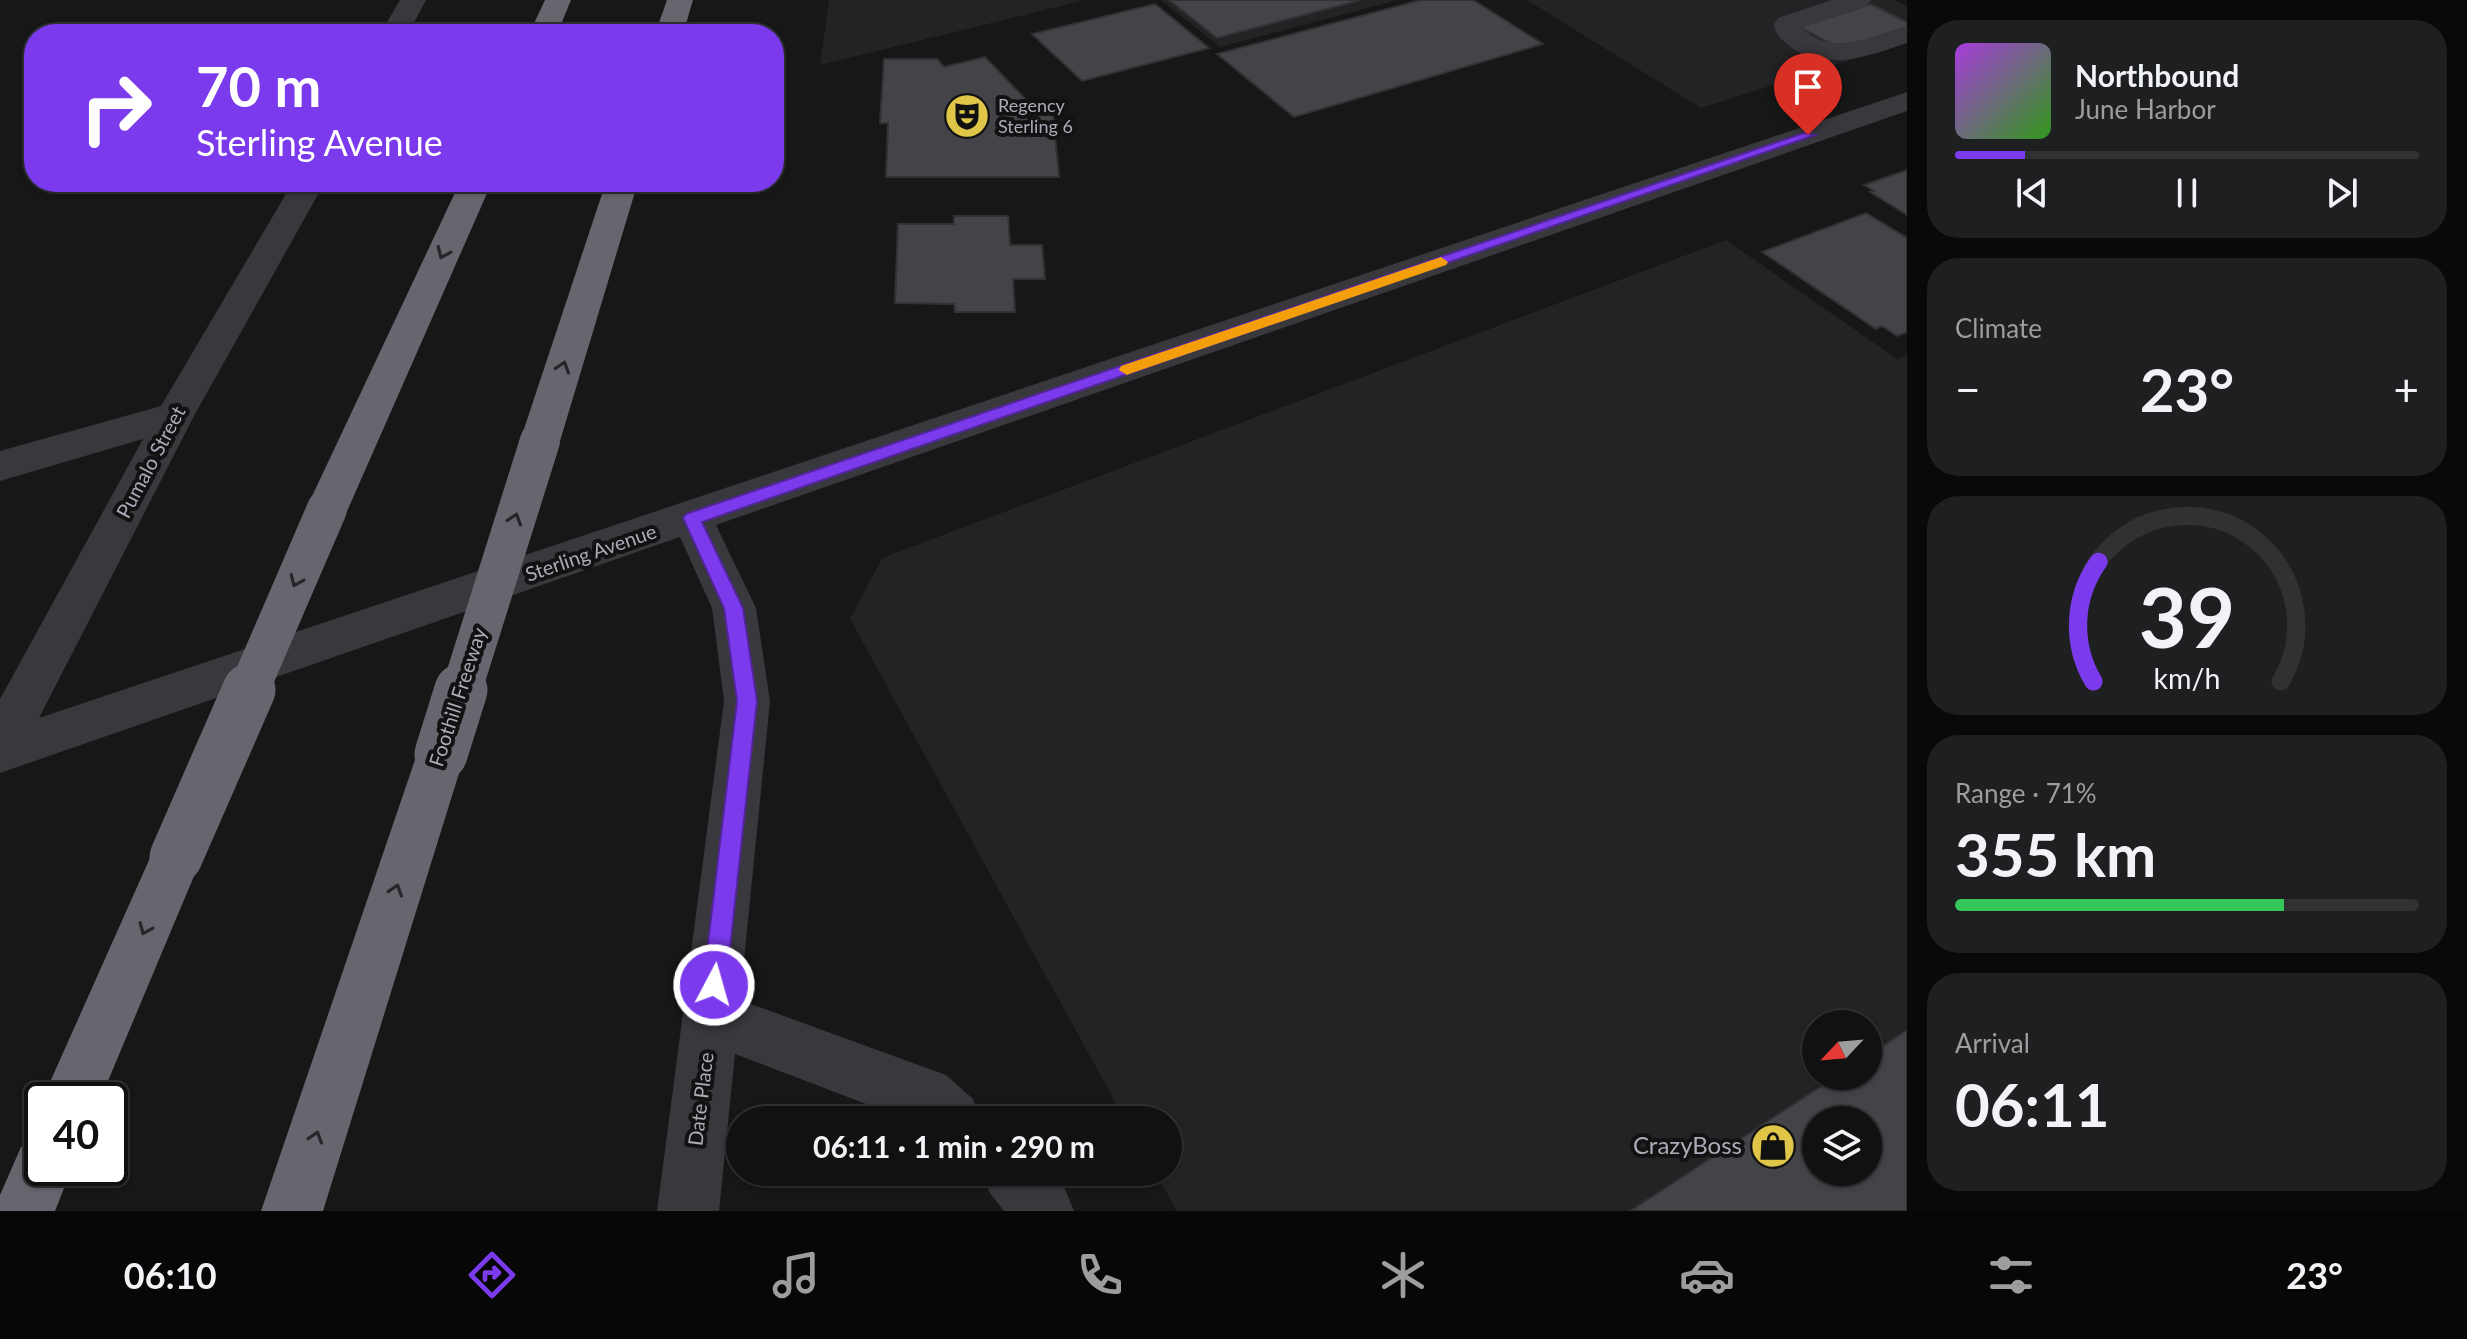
<!DOCTYPE html>
<html lang="en">
<head>
<meta charset="utf-8">
<style>
	body { margin:0; font-family:Lato,sans-serif; background:#1e1f20; color:#f1f3f6; height:100vh; display:flex; flex-direction:column; font-size:30px; white-space:nowrap }
	* { box-sizing:border-box; margin:0 }
	p { font-size:26px; color:#9c9d9f }
	.icon { flex:none; width:44px; height:44px; fill:none; stroke:currentColor; stroke-width:2; stroke-linecap:round; stroke-linejoin:round }
	.map { position:relative; flex:1; overflow:hidden }
	.details { display:flex; flex-direction:column; gap:20px; padding:20px; background:#09090a; width:560px }
	.details>* { flex:none }
	.hud { position:absolute; left:24px; top:24px; width:760px; height:168px; border-radius:32px; box-shadow:0 2px 6px #0004,0 0 0 2px #303132; background:#7c3aed; color:#fff; overflow:hidden }
	.needle { width:52px; rotate:244deg }
	.fabs { position:absolute; left:1802px; top:1010px; display:grid; gap:16px }
	.fabs a { display:grid; place-items:center; width:80px; height:80px; border-radius:50%; background:#111112; box-shadow:0 2px 6px #0004,0 0 0 2px #303132; font-size:40px }
	.speed { position:absolute; left:24px; top:1082px; display:flex; gap:16px; font-size:40px; font-weight:700; text-align:center }
	.speed>* { display:grid; place-content:center; width:104px; height:104px; border-radius:50%; background:#111112; box-shadow:0 2px 6px #0004,0 0 0 2px #303132; line-height:1 }
	.speed .limit { border:4px solid #111; border-radius:12px; background:#fff; color:#111 }
	.pin { position:absolute; display:grid; place-items:center; width:68px; height:68px; color:#fff; margin:-82px -34px; border-radius:50% 50% 50% 0; rotate:-45deg; box-shadow:0 0 8px #0007 }
	.pin .icon { rotate:45deg }
	.me { position:absolute; width:88px; margin:-44px; rotate:6deg; stroke-linejoin:round; filter:drop-shadow(0 0 6px #0008) }
	.turn { display:flex; align-items:center; gap:28px; height:168px; padding:0 40px; font-size:36px }
	.turn .icon { width:104px; height:104px; stroke-width:2.5 }
	.turn b { display:block; font-size:56px; line-height:68px }
	.big { font-size:60px; font-weight:700; line-height:1.1 }
	.details .tile { flex:1; display:flex; flex-direction:column; justify-content:center; gap:12px; min-width:0; padding:0 28px; border-radius:32px; background:#1e1f20 }
	.details .dial { align-items:center; gap:0 }
	.dial svg { height:208px; overflow:visible; fill:none; stroke:#303132; stroke-width:7; stroke-linecap:round; text-anchor:middle }
	.dial text { fill:#f1f3f6; stroke:none }
	.song { display:flex; align-items:center; gap:24px }
	.cover { width:96px; height:96px; border-radius:12px; background:linear-gradient(135deg,hsl(280 70% 55%),hsl(110 70% 35%)) }
	.played { height:8px; border-radius:4px; background:linear-gradient(90deg,#7c3aed 15%,#303132 15%) }
	.keys { display:flex; justify-content:space-around; direction:ltr }
	.heat { display:flex; justify-content:space-between; align-items:center; font-size:44px; direction:ltr }
	.charge { height:12px; border-radius:6px; background:linear-gradient(90deg,#34c759 71%,#303132 0) }
	.trip { position:absolute; left:726px; top:1106px; width:456px; height:80px; border-radius:40px; background:#111112; box-shadow:0 2px 6px #0004,0 0 0 2px #303132; font-weight:700; line-height:80px; text-align:center }
	.tab-bar { display:flex; height:128px; justify-content:space-around; align-items:center; background:#070707; color:#9c9d9f }
	.tab-bar .icon { width:56px; height:56px }
	.tab-bar .selected { color:#7c3aed }
	.tab-bar b { font-size:36px; color:#f1f3f6 }
	main { display:flex; flex:1; min-height:0 }
	.map>svg:first-child { display:block }
	.built { fill:#232325; fill-rule:evenodd }
	.building { fill:#444448; stroke:#323134; stroke-width:2; fill-rule:evenodd }
	.lines { fill:none; stroke-linecap:round; stroke-linejoin:round }
	.minor { fill:#38383d; fill-rule:evenodd }
	.highway { fill:#65666e; fill-rule:evenodd }
	.highway-bridge-far1 { stroke:#65666e; stroke-width:40 }
	.highway-bridge { stroke:#65666e; stroke-width:53 }
	.oneway { stroke:#27272a }
	.route { fill:#7c3aed; stroke:#51269a; stroke-width:2 }
	.slow { fill:#f59e0b }
	.labels { text-anchor:middle; stroke-width:8; stroke-linejoin:round; paint-order:stroke }
	.far-poi-label { font-size:18px; fill:#aaacb7; stroke:#121213; text-anchor:start }
	.street-label { font-size:20px; fill:#aaacb7; stroke:#121213 }
	.near-poi-label { font-size:24px; fill:#aaacb7; stroke:#121213; text-anchor:end }
</style>
</head>
<body>
<main>
<div class="map">
<svg width="1907" height="1211" viewBox="0 0 1907 1211">
	<rect width="100%" height="100%" fill="#171718"/>
	<!-- built -->
	<g class="built">
		<polygon points="829,0 1085,0 820,65"/>
		<polygon points="1161,0 1398,0 1220,47"/>
		<polygon points="1527,0 1894,0 1907,6 1907,42 1701,108"/>
		<path d="M1726,240L1897,359L1907,355V1211H1177L1155,1172H1168V1120H1125L850,619L882,558ZM1816,1024H1868V1076H1816ZM1816,1120H1868V1172H1816Z"/>
	</g>
	<!-- building -->
	<g class="building">
		<polygon points="1169,0 1361,0 1217,38"/>
		<polygon points="1421,0 1473,0 1543,44 1294,117 1217,54"/>
		<polygon points="1155,4 1209,48 1082,81 1032,34"/>
		<polygon points="1871,4 1907,22 1907,31 1845,51 1799,27"/>
		<polygon points="985,57 1034,108 1052,104 1059,177 886,177 888,123 880,123 884,59 937,59 944,67"/>
		<polygon points="1907,170 1907,215 1870,192 1874,191 1864,185"/>
		<polygon points="1866,213 1907,238 1907,332 1897,336 1882,326 1876,329 1762,252"/>
		<polygon points="954,216 1008,216 1010,245 1042,245 1045,279 1013,279 1015,312 955,312 954,304 895,303 898,224 954,224"/>
		<path d="M1907,1030V1211H1630L1837,1076H1868V1056ZM1816,1120H1868V1172H1816Z"/>
	</g>
	<g class="lines">
		<!-- minor -->
		<g class="minor">
			<polygon points="400,0 426,0 408,34 380,34"/>
			<path d="M1832,0H1871L1867,6L1802,28C1833,59 1872,35 1907,26V43C1869,56 1822,74 1787,44C1780,38 1775,34 1774,24L1778,18Z"/>
			<polygon points="1907,92 1907,111 716,525 756,608 770,701 740,1000 946,1075 973,1099 981,1120 908,1120 735,1054 719,1211 657,1211 724,701 712,608 680,537 0,773 0,699 143,439 0,481 0,451 161,406 293,182 325,182 194,416 39,718"/>
			<polygon points="981,1172 1050,1172 1065,1189 1074,1211 1004,1211 990,1193"/>
		</g>
		<!-- highway -->
		<g class="highway">
			<polygon points="545,0 571,0 557,34 529,34"/>
			<polygon points="667,0 693,0 683,34 655,34"/>
			<polygon points="460,182 492,182 348,509 342,520 327,524 312,520 306,509"/>
			<polygon points="606,182 638,182 560,441 554,451 540,455 526,451 520,441"/>
			<polygon points="441,733 458,739 465,754 323,1211 261,1211 417,754 424,739"/>
			<polygon points="176,833 194,840 202,857 100,1100 42,1100 158,840"/>
			<polygon points="42,1138 42,1168 72,1168 55,1211 0,1211 0,1195 21,1147"/>
		</g>
		<!-- highway-bridge-far1 -->
		<g class="highway-bridge-far1">
			<polyline points="248,692 327,509"/>
			<polyline points="461,692 540,441"/>
		</g>
		<!-- highway-bridge -->
		<g class="highway-bridge">
			<polyline points="441,754 461,690"/>
			<polyline points="176,857 249,690"/>
		</g>
	</g>
	<!-- one-way arrows -->
	<defs><path id="oneway-chevron" d="M-2-3.5L2.5 0L-2 3.5" fill="none" stroke-width="1.6" stroke-linecap="round" stroke-linejoin="round" transform="scale(2)"/></defs>
	<g class="oneway">
		<use href="#oneway-chevron" transform="translate(443 253) rotate(114)"/>
		<use href="#oneway-chevron" transform="translate(563 367) rotate(-72)"/>
		<use href="#oneway-chevron" transform="translate(515 519) rotate(-72)"/>
		<use href="#oneway-chevron" transform="translate(296 581) rotate(114)"/>
		<use href="#oneway-chevron" transform="translate(396 890) rotate(-72)"/>
		<use href="#oneway-chevron" transform="translate(145 929) rotate(113)"/>
		<use href="#oneway-chevron" transform="translate(316 1137) rotate(-72)"/>
	</g>
	<!-- route -->
	<polygon class="route" points="1804,133 1815,135 702,522 743,608 757,701 726,985 722,993 714,997 706,993 703,985 737,701 724,608 683,518 686,514"/>
	<!-- slow -->
	<polygon class="slow" points="1441,257 1448,262 1446,265 1132,373 1127,375 1119,370 1121,366"/>
	<!-- icons -->
	<defs>
		<g id="theatre-disc" transform="scale(2.3)"><circle r="9.5" fill="#dfc648" stroke="#121213"/><path d="M-5-5.5Q0-4 5-5.5V0Q5 5 0 6Q-5 5-5 0ZM-3.3-2.5H-1v1.5H-3.3ZM1-2.5H3.3v1.5H1ZM-2.8 1Q0 5.5 2.8 1Z" fill="#111"/></g>
		<g id="shop-disc" transform="scale(2.3)"><circle r="9.5" fill="#dfc648" stroke="#121213"/><path d="M-5-2.5h2.3a2.7 3.5 0 0 1 5.4 0H5L5.5 6h-11ZM-1.5-2.5h3a1.5 2.3 0 0 0-3 0Z" fill="#111"/></g>
	</defs>
	<g fill-rule="evenodd">
		<use href="#theatre-disc" x="967" y="116"/>
		<use href="#shop-disc" x="1773" y="1146"/>
	</g>
	<g class="labels">
		<!-- far-poi labels -->
		<g class="far-poi-label">
			<text x="998" y="112">Regency<tspan x="998" dy="21">Sterling 6</tspan></text>
		</g>
		<!-- street labels -->
		<g class="street-label">
			<text transform="translate(151 462) rotate(-62)" y="7">Pumalo Street</text>
			<text transform="translate(591 553) rotate(-19)" y="7">Sterling Avenue</text>
			<text transform="translate(458 697) rotate(-72)" y="7">Foothill Freeway</text>
			<text transform="translate(701 1099) rotate(-83)" y="7">Date Place</text>
		</g>
		<!-- near-poi labels -->
		<g class="near-poi-label">
			<text x="1742" y="1154">CrazyBoss</text>
		</g>
	</g>
</svg>
<div class="fabs">
<a><svg class="needle" viewBox="-14 -14 28 28"><path d="M0-13l5 13h-10z" fill="#e53935"/><path d="M0 13l5-13h-10z" fill="#9c9d9f"/></svg></a>
<a><svg class="icon" aria-label="layers" viewBox="0 0 24 24"><path d="M12 4l9 5-9 5-9-5zM3 14l9 5 9-5"/></svg></a>
</div>
<div class="speed"><div class="limit">40</div></div>
<div class="pin" style="left:1808px;top:135px;background:#d93025"><svg class="icon" aria-label="arrive" viewBox="0 0 24 24"><path d="M6 21V4h12l-3 4 3 4H6"/></svg></div>
<svg class="me" style="left:714px;top:985px" viewBox="-20 -20 40 40"><circle r="17" fill="#7c3aed" stroke="#fff" stroke-width="3"/><path d="M0-11L8 9 0 5-8 9z" fill="#fff"/></svg>
<div class="trip">06:11 · 1 min · 290 m</div>
<div class="hud">
<div class="turn"><svg class="icon" aria-label="right" viewBox="0 0 24 24"><path d="M7 20v-9h11M14 6l5 5-5 5"/></svg><div><b>70 m</b>Sterling Avenue</div></div>
</div>
</div>
<section class="details">
<div class="tile">
<div class="song"><i class="cover"></i><div><b>Northbound</b><p>June Harbor</p></div></div>
<div class="played"></div>
<div class="keys"><svg class="icon" aria-label="previous" viewBox="0 0 24 24"><path d="M18 5L8 12l10 7zM5 5v14"/></svg><svg class="icon" aria-label="pause" viewBox="0 0 24 24"><path d="M8 5v14M16 5v14"/></svg><svg class="icon" aria-label="next" viewBox="0 0 24 24"><path d="M6 5l10 7-10 7zM19 5v14"/></svg></div>
</div>
<div class="tile"><p>Climate</p>
<div class="heat"><a>−</a><b class="big">23°</b><a>+</a></div>
</div>
<div class="tile dial"><svg viewBox="0 0 100 80">
<path d="M14 69A42 42 0 1 1 86 69"/>
<path d="M14 69A42 42 0 0 1 16 23" stroke="#7c3aed"/>
<text x="50" y="56" font-size="32" font-weight="700">39</text>
<text x="50" y="72" font-size="11">km/h</text>
</svg></div>
<div class="tile"><p>Range · 71%</p><b class="big">355 km</b><div class="charge"></div></div>
<div class="tile"><p>Arrival</p><b class="big">06:11</b></div>
</section>
</main>
<nav class="tab-bar">
<b>06:10</b>
<svg class="icon selected" aria-label="directions" viewBox="0 0 24 24"><path d="M12 3l9 9-9 9-9-9zM9 14v-3h6M13 9l2 2-2 2"/></svg>
<svg class="icon" aria-label="music" viewBox="0 0 24 24"><path d="M9 18V5l10-2v13"/><circle cx="6" cy="18" r="3"/><circle cx="16" cy="16" r="3"/></svg>
<svg class="icon" aria-label="phone" viewBox="0 0 24 24"><path d="M5 4h4l2 5-3 2q2 4 5 5l2-3 5 2v4C11 20 4 13 5 4z"/></svg>
<svg class="icon" aria-label="climate" viewBox="0 0 24 24"><path d="M12 3v18M4 7l16 10M4 17L20 7"/></svg>
<svg class="icon" aria-label="car" viewBox="0 0 24 24"><path d="M5 17H2v-5l4-1 3-4h7l3 4 3 1v5h-3M9 17h6M6 11h13"/><circle cx="7" cy="17" r="2"/><circle cx="17" cy="17" r="2"/></svg>
<svg class="icon" aria-label="filters" viewBox="0 0 24 24"><path d="M4 7h16M4 17h16"/><circle cx="9" cy="7" r="2"/><circle cx="15" cy="17" r="2"/></svg>
<b>23°</b>
</nav>
</body>
</html>
